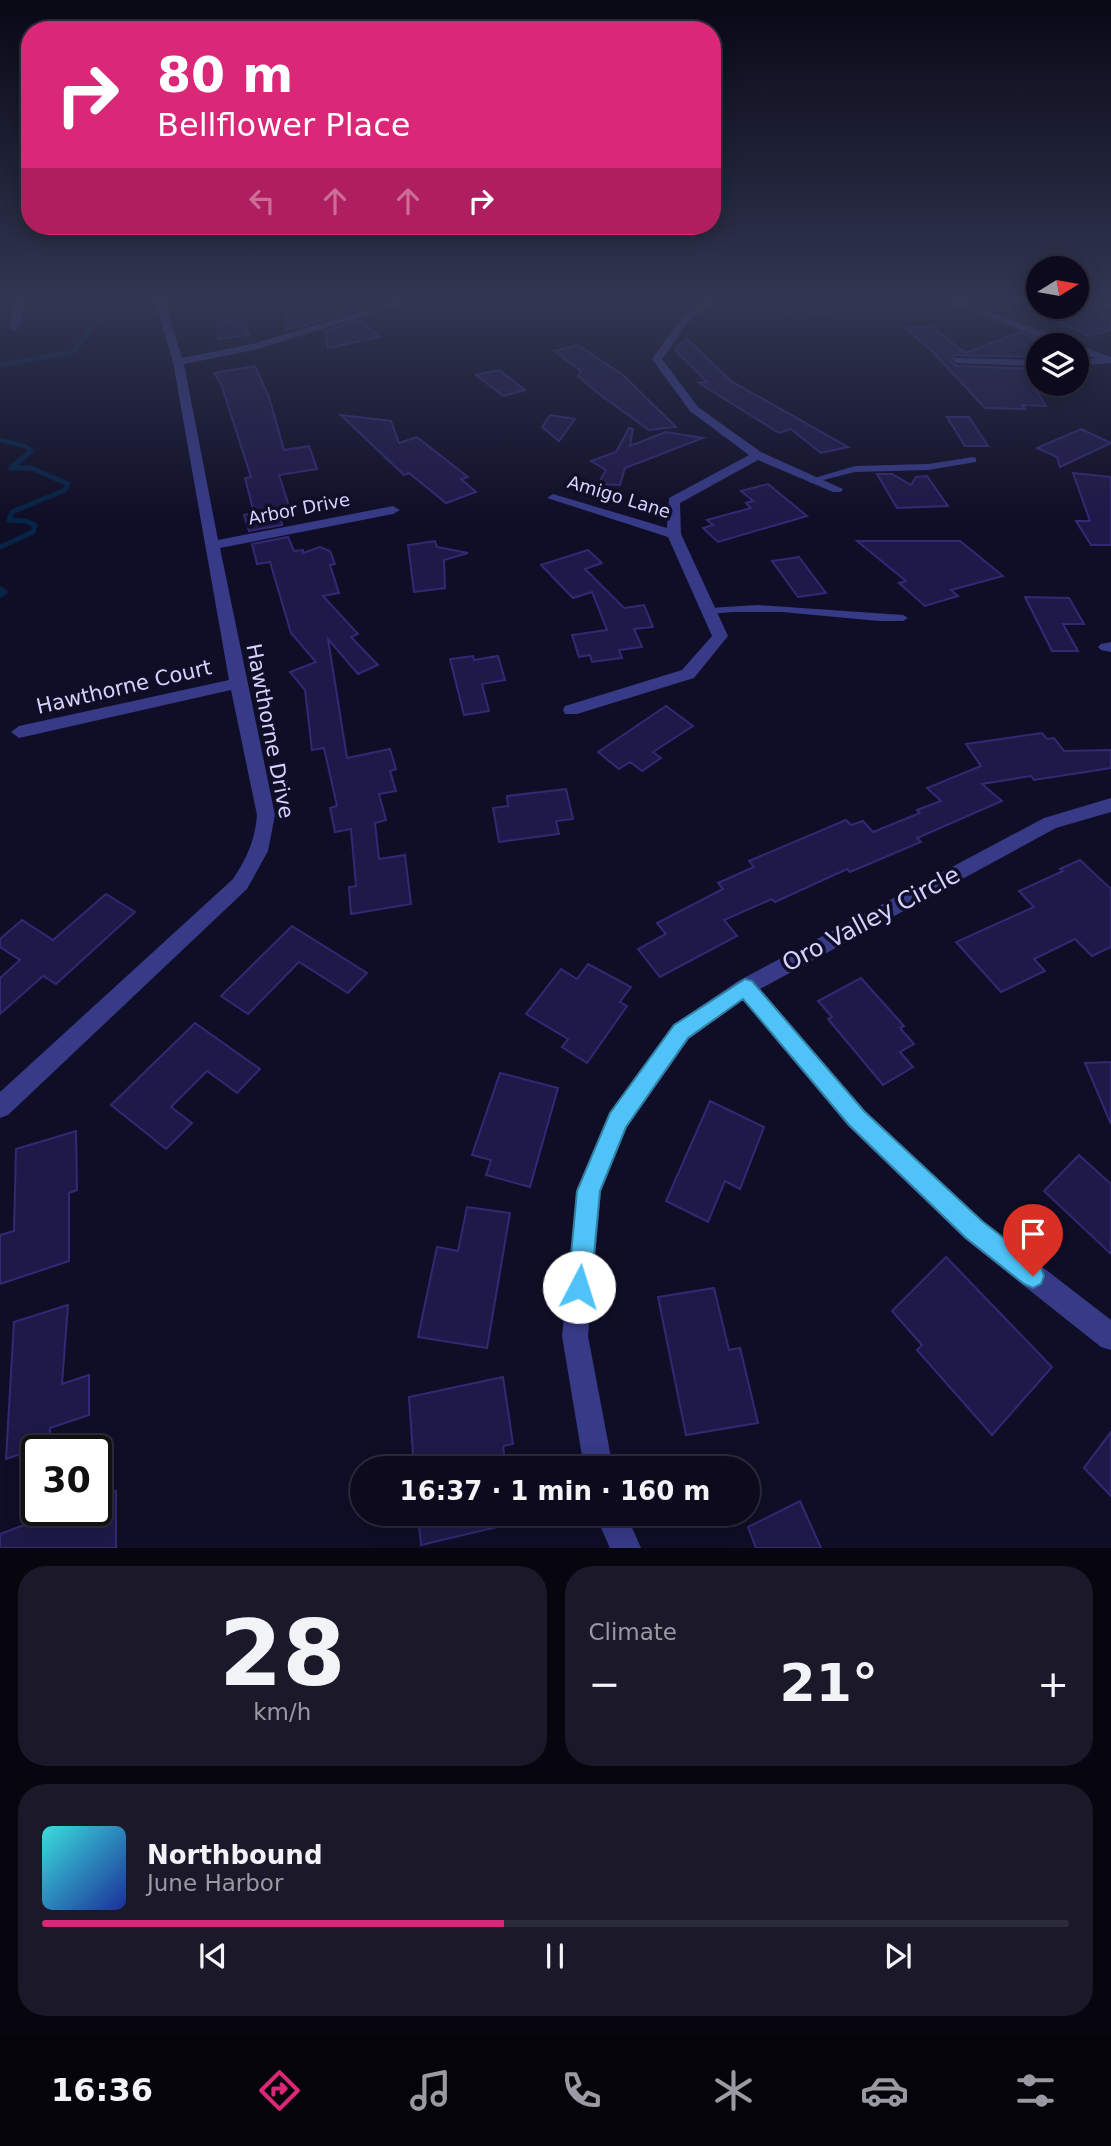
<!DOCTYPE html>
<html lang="en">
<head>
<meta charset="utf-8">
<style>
	body { margin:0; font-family:"DejaVu Sans",sans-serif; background:#1a1829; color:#f1f3f6; height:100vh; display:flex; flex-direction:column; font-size:26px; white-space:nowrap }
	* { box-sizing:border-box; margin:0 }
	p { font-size:23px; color:#9a9aa3 }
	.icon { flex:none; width:38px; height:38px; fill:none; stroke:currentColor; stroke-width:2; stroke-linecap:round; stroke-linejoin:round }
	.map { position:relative; height:1548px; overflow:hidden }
	.details { display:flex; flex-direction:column; gap:18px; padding:18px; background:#07060f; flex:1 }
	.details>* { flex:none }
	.top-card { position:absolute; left:21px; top:21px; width:700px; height:214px; border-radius:28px; box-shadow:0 4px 18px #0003,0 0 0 2px #2c2b3b; background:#db2777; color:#fff; overflow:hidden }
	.needle { width:46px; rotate:79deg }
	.buttons { position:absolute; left:1026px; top:256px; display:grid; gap:14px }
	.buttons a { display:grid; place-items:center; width:63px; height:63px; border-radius:50%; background:#0c0a1c; box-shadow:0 4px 18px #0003,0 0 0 2px #2c2b3b; font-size:35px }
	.speed { position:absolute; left:21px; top:1435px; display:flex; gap:14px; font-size:35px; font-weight:700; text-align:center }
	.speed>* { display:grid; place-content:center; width:91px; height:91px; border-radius:50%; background:#0c0a1c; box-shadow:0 4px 18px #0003,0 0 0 2px #2c2b3b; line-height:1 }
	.speed .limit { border:4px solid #111; border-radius:10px; background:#fff; color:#111 }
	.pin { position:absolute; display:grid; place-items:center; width:60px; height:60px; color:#fff; margin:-72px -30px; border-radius:50% 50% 50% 0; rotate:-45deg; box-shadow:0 0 7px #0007 }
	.pin .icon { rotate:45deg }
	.me { position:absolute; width:77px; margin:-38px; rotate:5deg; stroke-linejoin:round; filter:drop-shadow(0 0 5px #0008) }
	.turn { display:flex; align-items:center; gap:24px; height:147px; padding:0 21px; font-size:32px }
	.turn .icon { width:91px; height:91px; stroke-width:2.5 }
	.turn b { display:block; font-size:49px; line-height:60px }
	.lanes { display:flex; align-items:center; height:66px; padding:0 21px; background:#0003; justify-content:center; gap:35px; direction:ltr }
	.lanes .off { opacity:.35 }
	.big { font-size:52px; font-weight:700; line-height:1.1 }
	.details .tile { flex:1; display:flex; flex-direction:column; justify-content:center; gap:10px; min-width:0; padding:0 24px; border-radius:28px; background:#1a1829 }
	.details .dial { align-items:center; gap:0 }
	.dial b { font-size:91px; line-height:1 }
	.song { display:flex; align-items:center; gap:21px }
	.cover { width:84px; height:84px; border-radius:10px; background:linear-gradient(135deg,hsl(180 70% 55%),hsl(230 70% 35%)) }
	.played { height:7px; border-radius:4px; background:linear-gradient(90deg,#db2777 45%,#2c2b3b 45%) }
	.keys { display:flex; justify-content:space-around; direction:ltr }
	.heat { display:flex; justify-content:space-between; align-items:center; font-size:38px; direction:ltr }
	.details .tiles { flex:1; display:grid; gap:18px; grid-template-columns:1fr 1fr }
	.tile:last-child { grid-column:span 2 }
	.trip { position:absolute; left:350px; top:1456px; width:410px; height:70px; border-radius:35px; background:#0c0a1c; box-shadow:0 4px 18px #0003,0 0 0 2px #2c2b3b; font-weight:700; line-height:70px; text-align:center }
	.menu { display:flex; height:112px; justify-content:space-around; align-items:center; background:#05040b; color:#9a9aa3 }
	.menu .icon { width:49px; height:49px }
	.menu .current { color:#db2777 }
	.menu b { font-size:32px; color:#f1f3f6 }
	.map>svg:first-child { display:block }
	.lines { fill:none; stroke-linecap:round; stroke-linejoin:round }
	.stream-far1 { stroke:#072345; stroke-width:4.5 }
	.stream { stroke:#072345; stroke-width:5 }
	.building { fill:#1e1948; stroke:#322975; stroke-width:2 }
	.service { fill:#363a87; fill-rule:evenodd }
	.minor { fill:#363a87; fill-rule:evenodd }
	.tertiary { fill:#363a87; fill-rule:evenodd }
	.route { fill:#4fc3f7; stroke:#337fa1; stroke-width:2 }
	.labels { text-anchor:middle; stroke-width:7; stroke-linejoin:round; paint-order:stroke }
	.far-street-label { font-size:18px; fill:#d4d2ff; stroke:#100e26 }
	.street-label { font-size:21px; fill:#d4d2ff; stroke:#100e26 }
	.near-street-label { font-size:24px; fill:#d4d2ff; stroke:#100e26 }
</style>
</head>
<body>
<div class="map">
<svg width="1111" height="1548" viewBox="0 0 1111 1548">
	<rect width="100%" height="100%" fill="#100e26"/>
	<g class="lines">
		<!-- stream-far1 -->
		<g class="stream-far1">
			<polyline points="0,365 73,352 112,302"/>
			<polyline points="0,440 25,446 31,451"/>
		</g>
		<!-- stream -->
		<g class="stream">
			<polyline points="0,547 33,532 35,525 26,521 9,520 12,512 65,490 68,484 31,468 11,468 31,451 29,449"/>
			<polyline points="0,589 5,592 0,595"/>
		</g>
	</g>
	<!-- building -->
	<g class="building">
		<polygon points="313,302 337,302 350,312 286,330 286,308"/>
		<polygon points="770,302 843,302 844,309 800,319"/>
		<polygon points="1027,306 1086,306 1111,317 1111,330 1089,336"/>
		<polygon points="244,318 249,335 219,339 216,322"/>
		<polygon points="359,320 380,337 328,348 325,331"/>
		<polygon points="932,326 965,353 1020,332 1038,339 1038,357 954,355 951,362 958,366 1038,369 1038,385 1033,385 1046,406 1022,405 1025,409 985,408 931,350 905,328"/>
		<polygon points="686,338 731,381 848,447 821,453 791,429 779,433 699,383 707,382 675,350"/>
		<polygon points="578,345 623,375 676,427 649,430 599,394 578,376 581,371 554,351"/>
		<polygon points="255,366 269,397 284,450 309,446 317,469 279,475 289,506 280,508 282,525 249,531 244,515 254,513 245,478 251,477 221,384 214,373"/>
		<polygon points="499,370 525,390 503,396 476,375"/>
		<polygon points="341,415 391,421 399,443 417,437 468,477 461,479 476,492 446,503 409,473 404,475"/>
		<polygon points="550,415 575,419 559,441 542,427"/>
		<polygon points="947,417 969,417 988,446 965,446"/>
		<polygon points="629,428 633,429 630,446 666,432 703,438 625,468 620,485 598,484 606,470 591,461 616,452"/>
		<polygon points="1081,429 1111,443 1060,467 1057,457 1037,448"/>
		<polygon points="1073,473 1111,477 1111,545 1091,545 1076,521 1090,521"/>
		<polygon points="877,474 892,474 911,485 916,477 927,476 948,506 897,508"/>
		<polygon points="768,484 807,516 718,542 703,528 713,525 707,520 751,508 746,503 753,501 741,491"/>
		<polygon points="288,537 294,551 303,550 303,553 320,547 330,551 335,564 330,565 339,593 323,596 358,634 351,637 378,665 358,674 328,639 347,758 390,749 396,769 390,771 396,791 379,794 386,820 375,823 379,859 405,855 411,904 351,914 349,887 356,886 351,829 335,832 330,808 337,806 324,748 312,750 305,690 290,672 316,662 291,633 270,562 257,564 252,544"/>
		<polygon points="435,541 437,547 468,553 444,560 445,588 414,592 408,545"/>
		<polygon points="857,541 960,541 1003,576 951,590 958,596 925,606 899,583 906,581"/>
		<polygon points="588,550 602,563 585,569 624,608 644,605 653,627 634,629 642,647 619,650 622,658 592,662 590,655 579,657 572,635 607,630 592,592 573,598 541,565"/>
		<polygon points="799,557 826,593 798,597 772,561"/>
		<polygon points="1025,597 1069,598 1084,624 1063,624 1078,651 1052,651"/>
		<polygon points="473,656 474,660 498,656 505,680 482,684 489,711 464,715 450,659"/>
		<polygon points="666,706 693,726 653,752 661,758 642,771 630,762 619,769 598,752"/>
		<polygon points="1042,733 1047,739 1054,738 1064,751 1111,750 1111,768 1034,780 1031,776 982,784 1002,801 917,838 921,842 850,872 847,869 775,902 772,899 724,920 737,936 660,977 638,949 666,934 657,923 723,889 718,883 754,867 749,861 846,820 851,825 863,821 873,832 920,813 917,810 941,801 927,788 981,766 966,744"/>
		<polygon points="566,789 573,819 556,821 559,834 499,842 493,808 508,806 507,796"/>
		<polygon points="1080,860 1111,889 1111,947 1092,956 1075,939 1034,959 1045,971 1001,992 956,942 1034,907 1019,891 1063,871 1060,869"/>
		<polygon points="106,894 135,912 56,984 43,976 0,1014 0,978 20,960 0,947 0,939 22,920 53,940"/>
		<polygon points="292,926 367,973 348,993 299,962 248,1014 221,996"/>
		<polygon points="588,964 631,987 620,1002 627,1006 587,1063 562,1047 568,1039 526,1014 561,969 577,979"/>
		<polygon points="861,978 904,1026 900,1028 914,1044 900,1052 913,1067 883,1085 828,1019 832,1017 818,1001"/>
		<polygon points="195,1023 260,1069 237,1093 207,1071 171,1107 192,1123 166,1149 111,1105"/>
		<polygon points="1111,1062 1111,1124 1085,1063"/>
		<polygon points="500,1073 558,1088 530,1187 486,1175 491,1160 472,1155"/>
		<polygon points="710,1101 764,1127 740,1189 725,1181 708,1222 666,1201"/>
		<polygon points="76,1131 77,1190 69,1193 69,1261 0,1284 0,1235 14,1231 16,1149"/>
		<polygon points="1079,1155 1111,1184 1111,1254 1044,1191"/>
		<polygon points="467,1207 510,1213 487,1348 418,1337 437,1247 458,1251"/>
		<polygon points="946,1257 1052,1367 992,1435 917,1350 922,1345 892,1311"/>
		<polygon points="714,1288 729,1350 740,1348 758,1423 686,1435 658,1297"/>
		<polygon points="68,1305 62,1384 89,1375 89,1415 50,1428 50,1444 6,1459 14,1322"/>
		<polygon points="503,1377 513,1444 503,1446 506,1468 414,1468 409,1397"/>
		<polygon points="1111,1432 1111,1496 1084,1468"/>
		<polygon points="116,1491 116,1548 0,1548 0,1534 32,1522 32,1510 96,1510 96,1498"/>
		<polygon points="800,1501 821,1548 756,1548 748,1527"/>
		<polygon points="418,1514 522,1514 523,1521 421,1545"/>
	</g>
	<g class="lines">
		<!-- service -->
		<g class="service">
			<polygon points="973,457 976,458 976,462 928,470 855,472 811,483 807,480 855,466 928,464"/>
			<polygon points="758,605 903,615 908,618 903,621 879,621 782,612 733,612 709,614 704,611 709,608"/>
		</g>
		<!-- minor -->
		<g class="minor">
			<polygon points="15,302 25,302 19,328 14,331 9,328"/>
			<path d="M155,302H165L182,358L252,344L394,302H408L258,349L184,364L218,540L393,506L400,510L393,514L220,548L275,815L268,851L247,889L8,1115L0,1118V1092L233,879C247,858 255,840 257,815L231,690L19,738L11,732L19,726L229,680L173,362Z"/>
			<polygon points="703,302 715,302 689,321 662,359 698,407 761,452 843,489 841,492 833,492 758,460 680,503 681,534 728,636 694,678 577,714 565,714 563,710 565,706 682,670 712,636 668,537 547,498 553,494 667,528 669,498 749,455 690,411 652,359 682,317"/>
			<polygon points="1110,357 1111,363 1076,366 1076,360"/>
			<polygon points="954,358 1038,360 1038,366 958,363 954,362"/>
			<polygon points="1111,642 1111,652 1101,650 1098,647 1101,644"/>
			<polygon points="1111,798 1111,812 1056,828 760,989 864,1110 983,1221 1111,1320 1111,1350 1101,1347 965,1239 848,1126 743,1000 689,1039 627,1127 601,1191 588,1336 613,1468 584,1468 562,1336 577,1191 610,1112 673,1025 738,981 1044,818"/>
			<polygon points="595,1514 626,1514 641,1548 610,1548"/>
		</g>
		<!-- tertiary -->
		<g class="tertiary">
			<polygon points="950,302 963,302 1111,357 1111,364 1076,351 1076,345 1059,345"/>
			<polygon points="1104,302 1111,302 1111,305 1106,304"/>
		</g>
	</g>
	<!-- sky -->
	<linearGradient id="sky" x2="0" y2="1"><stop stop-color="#090815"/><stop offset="0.58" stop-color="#313652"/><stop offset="1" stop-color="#313652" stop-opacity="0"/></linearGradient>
	<rect width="1111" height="518" fill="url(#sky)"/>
	<!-- route -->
	<polygon class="route" points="745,979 752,981 864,1111 982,1221 1041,1267 1044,1276 1041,1284 1033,1288 1024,1284 966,1238 849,1125 743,999 688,1038 626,1127 600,1191 591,1287 588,1296 579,1299 571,1296 568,1287 577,1191 610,1113 674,1025"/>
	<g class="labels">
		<!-- far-street labels -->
		<g class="far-street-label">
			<text transform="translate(619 497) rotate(17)" y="6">Amigo Lane</text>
			<text transform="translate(299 509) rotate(-11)" y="6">Arbor Drive</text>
		</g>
		<!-- street labels -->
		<g class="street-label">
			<text transform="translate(124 687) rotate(-13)" y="7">Hawthorne Court</text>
			<text transform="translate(270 731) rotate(79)" y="7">Hawthorne Drive</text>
		</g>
		<!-- near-street labels -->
		<g class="near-street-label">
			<text transform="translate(871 919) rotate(-28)" y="8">Oro Valley Circle</text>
		</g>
	</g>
</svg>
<div class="buttons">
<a><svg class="needle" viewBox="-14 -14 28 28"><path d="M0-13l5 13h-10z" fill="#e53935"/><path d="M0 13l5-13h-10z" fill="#9a9aa3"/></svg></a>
<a><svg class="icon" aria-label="layers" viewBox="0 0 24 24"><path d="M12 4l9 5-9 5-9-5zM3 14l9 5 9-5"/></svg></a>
</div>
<div class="speed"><div class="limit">30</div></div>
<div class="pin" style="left:1033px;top:1276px;background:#d93025"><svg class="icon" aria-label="arrive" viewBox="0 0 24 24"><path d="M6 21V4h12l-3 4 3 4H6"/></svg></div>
<svg class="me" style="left:579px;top:1287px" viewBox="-20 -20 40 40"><circle r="19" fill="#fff"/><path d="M0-13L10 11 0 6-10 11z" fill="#4fc3f7"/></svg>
<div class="trip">16:37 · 1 min · 160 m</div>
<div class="top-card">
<div class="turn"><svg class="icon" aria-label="right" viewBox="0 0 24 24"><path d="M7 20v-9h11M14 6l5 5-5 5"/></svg><div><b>80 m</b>Bellflower Place</div></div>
<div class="lanes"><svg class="icon off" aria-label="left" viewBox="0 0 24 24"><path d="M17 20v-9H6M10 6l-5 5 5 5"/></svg><svg class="icon off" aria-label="ahead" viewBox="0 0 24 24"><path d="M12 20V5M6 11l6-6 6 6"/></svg><svg class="icon off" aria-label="ahead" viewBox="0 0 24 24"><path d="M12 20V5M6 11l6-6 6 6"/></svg><svg class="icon" aria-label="right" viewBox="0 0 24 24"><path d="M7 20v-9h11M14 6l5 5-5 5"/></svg></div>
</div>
</div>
<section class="details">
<div class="tiles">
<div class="tile dial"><b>28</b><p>km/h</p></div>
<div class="tile"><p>Climate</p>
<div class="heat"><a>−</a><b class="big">21°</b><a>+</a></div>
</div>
<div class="tile">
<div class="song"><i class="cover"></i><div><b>Northbound</b><p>June Harbor</p></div></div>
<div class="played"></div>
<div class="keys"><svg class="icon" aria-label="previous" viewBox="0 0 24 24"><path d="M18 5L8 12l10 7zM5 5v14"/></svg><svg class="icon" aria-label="pause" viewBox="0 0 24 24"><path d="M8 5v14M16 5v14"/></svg><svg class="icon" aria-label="next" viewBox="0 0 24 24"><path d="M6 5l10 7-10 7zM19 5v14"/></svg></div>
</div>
</div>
</section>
<nav class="menu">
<b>16:36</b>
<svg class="icon current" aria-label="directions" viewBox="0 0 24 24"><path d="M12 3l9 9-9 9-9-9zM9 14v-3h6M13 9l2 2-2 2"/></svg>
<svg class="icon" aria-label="music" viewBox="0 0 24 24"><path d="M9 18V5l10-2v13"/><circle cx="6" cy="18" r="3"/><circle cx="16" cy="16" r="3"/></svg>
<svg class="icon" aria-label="phone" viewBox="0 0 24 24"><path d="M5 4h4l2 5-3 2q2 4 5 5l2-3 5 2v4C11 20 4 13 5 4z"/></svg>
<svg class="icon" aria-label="climate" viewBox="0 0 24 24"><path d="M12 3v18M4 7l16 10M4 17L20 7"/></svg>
<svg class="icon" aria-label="car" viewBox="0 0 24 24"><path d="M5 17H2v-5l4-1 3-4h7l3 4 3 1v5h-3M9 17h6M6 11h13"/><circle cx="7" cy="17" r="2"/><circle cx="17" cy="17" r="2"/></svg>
<svg class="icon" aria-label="filters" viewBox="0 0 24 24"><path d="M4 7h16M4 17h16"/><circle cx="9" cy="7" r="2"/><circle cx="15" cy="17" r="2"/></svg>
</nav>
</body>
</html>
